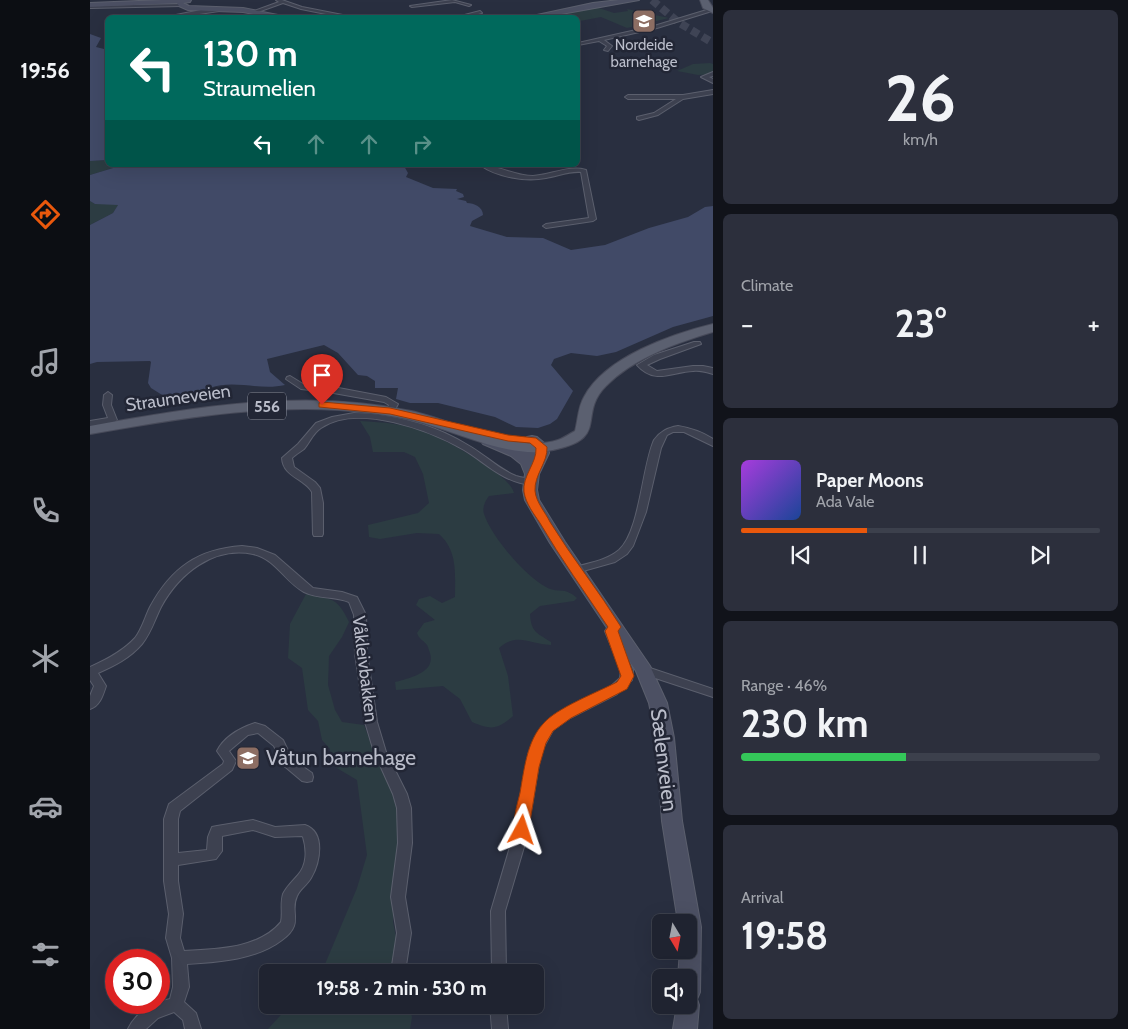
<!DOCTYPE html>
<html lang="en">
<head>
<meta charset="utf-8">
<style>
	body { margin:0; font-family:Cabin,sans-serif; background:#2c2f3c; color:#f1f3f6; height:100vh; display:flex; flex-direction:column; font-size:19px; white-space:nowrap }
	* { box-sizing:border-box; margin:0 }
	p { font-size:16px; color:#a1a4ab }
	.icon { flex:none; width:28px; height:28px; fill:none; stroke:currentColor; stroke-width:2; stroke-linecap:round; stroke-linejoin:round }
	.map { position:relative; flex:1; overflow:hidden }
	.sheet { display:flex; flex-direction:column; gap:10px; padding:10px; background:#11131a; width:415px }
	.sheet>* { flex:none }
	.guide { position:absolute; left:15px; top:15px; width:475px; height:152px; border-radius:8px; box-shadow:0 5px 20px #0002,0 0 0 1px #3c404c; background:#00695c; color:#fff; overflow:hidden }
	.needle { width:32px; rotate:170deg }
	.tools { position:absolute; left:562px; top:914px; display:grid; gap:10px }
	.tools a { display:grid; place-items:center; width:45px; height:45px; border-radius:8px; background:#1f2330; box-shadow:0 5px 20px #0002,0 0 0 1px #3c404c; font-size:25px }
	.speed { position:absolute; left:15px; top:949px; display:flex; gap:10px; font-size:25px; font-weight:700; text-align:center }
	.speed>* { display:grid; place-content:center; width:65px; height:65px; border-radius:50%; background:#1f2330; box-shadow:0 5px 20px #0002,0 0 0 1px #3c404c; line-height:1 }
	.speed .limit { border:8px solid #d22; background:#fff; color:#111 }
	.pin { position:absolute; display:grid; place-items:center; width:42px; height:42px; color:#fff; margin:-51px -21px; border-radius:50% 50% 50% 0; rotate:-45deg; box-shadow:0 0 5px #0007 }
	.pin .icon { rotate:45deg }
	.me { position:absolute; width:55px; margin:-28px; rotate:5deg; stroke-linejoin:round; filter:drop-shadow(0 0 4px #0008) }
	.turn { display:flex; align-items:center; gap:18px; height:105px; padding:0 15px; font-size:22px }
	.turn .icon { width:65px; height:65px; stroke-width:2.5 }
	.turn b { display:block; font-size:35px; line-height:42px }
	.lanes { display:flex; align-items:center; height:48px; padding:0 15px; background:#0003; justify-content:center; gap:25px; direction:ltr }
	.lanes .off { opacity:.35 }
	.big { font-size:38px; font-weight:800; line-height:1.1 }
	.sheet .widget { flex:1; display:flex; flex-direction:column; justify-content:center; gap:8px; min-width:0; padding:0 18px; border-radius:8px; background:#2c2f3c }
	.sheet .dial { align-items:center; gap:0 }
	.dial b { font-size:65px; line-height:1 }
	.song { display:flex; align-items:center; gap:15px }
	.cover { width:60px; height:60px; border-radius:8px; background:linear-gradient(135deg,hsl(280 70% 55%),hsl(220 70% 35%)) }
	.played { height:5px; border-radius:2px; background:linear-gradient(90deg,#ea580c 35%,#3c404c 35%) }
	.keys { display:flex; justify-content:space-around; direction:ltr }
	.heat { display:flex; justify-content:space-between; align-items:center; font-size:28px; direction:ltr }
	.charge { height:8px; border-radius:4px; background:linear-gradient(90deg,#34c759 46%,#3c404c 0) }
	.trip { position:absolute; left:169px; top:964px; width:285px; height:50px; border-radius:8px; background:#1f2330; box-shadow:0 5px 20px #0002,0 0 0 1px #3c404c; font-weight:800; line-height:50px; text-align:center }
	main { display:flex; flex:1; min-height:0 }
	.tabs { display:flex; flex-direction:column; width:90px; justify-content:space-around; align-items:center; background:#0c0e13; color:#a1a4ab }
	.tabs .icon { width:35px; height:35px }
	.tabs .selected { color:#ea580c }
	.tabs b { font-size:22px; color:#f1f3f6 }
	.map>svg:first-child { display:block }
	.green { fill:#2c3c42 }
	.water { fill:#414a67 }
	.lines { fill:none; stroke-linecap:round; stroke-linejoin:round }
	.primary-tunnel { stroke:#3f4455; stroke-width:8; stroke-dasharray:8 4.5; stroke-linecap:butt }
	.street-casing { stroke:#5b5f6d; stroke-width:2 }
	.secondary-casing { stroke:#5b5f6d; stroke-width:2 }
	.primary-casing { stroke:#474a59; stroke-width:2 }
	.street { fill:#3d4150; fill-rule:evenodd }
	.secondary { fill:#4c5063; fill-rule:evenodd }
	.primary { fill:#5b6070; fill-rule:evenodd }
	.route { fill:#ea580c; stroke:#983908 }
	.labels { text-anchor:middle; stroke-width:5; stroke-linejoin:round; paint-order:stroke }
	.far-poi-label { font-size:15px; fill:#babdca; stroke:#222635 }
	.shield { fill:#222635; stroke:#8c909d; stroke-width:1 }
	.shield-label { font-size:16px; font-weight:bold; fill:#babdca }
	.street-label { font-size:18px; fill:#babdca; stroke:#222635 }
	.near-poi-label { font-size:21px; fill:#babdca; stroke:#222635; text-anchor:start }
	.near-street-label { font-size:21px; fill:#babdca; stroke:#222635 }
</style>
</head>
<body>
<main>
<nav class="tabs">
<b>19:56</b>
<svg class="icon selected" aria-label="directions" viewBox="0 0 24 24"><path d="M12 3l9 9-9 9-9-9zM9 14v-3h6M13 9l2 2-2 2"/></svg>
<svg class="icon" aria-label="music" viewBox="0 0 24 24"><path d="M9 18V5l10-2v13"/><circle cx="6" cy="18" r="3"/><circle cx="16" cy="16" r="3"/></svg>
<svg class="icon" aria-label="phone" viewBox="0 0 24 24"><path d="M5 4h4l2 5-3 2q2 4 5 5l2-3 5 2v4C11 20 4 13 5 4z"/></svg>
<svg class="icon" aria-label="climate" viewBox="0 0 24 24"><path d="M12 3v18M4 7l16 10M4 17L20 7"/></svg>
<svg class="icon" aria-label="car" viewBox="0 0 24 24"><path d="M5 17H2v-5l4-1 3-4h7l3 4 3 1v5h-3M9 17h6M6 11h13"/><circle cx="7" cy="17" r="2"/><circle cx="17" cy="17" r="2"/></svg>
<svg class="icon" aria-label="filters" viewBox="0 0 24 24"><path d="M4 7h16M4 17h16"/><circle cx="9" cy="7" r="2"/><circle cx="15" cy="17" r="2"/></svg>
</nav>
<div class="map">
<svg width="623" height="1029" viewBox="0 0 623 1029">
	<rect width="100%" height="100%" fill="#292f40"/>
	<!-- green -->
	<g class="green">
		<polygon points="506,7 524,13 538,11 537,9 579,18 537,28 511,17 490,21 488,20 488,18 480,17 469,14"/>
		<polygon points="620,63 623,64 623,74 608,75 587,71 603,64"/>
		<polygon points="17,160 18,165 33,165 0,175 0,161"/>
		<polygon points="0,201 5,204 29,204 23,213 0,225"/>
		<path d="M270,421C281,422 293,422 304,424C340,429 372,449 401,469C408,474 422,484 424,493L399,496C395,501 392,508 394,514C401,536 435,576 456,587C468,594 474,586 487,598L484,601L450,606L440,614C441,632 447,633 461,642V645C439,644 427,632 409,648L418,676L423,716C407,730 401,730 382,722L370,699L353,686L306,690L305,682C319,678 346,673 340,653C339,651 338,646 337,645C333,640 329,639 327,633L334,623L345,620L326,605L329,599L340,596L352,603L365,597C365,574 368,551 349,534L327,533L290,539L279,537L278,525L328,513L339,503L333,474L325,457L314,452H283L280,437Z"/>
		<path d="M216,594C242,599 247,597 259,622L252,637L239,656L238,685L245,710L252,722L274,725L285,755L303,788L310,810L303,922L313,972H230L233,969L267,888L277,855L267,780L240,764V749L232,740L228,721L218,710L212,668L198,658L200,624Z"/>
		<polygon points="200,1005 319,1005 322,1017 320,1029 178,1029"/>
	</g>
	<!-- water -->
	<g class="water">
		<polygon points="0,34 11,38 6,47 18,50 17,160 0,161"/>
		<path d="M33,165L314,166L318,173L316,177L343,188L367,189L366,191L373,194L374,197L367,199L376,201L377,203C384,203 393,207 393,215L382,221L380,226L417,237L453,238L481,250L515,245L559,228L598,217L615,207L623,206V316L583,327L526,352L507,356L481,353L464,359L461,365L483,391L467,419L460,424L448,428L426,427L405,417L348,403H320L306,399L308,388H285V381L277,376L268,375L248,353L234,345L177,359L180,372L195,385C170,391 144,379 120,388L121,391L91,401L77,398L61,388L58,383L61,362L60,361L7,362L0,364V225L23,213L28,205L5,204L0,201V175Z"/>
	</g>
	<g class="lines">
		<!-- primary-tunnel -->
		<polyline class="primary-tunnel" points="562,0 588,22 623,43"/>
		<!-- street casing -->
		<g class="street-casing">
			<g id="street">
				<polygon points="186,0 192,0 212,7 268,18 256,18 211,9 193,3 168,12 164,11 189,2"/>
				<polygon points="362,0 381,5 379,6 365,2 322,7 320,6"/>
				<polygon points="93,4 91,6 0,8 0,6"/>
				<polygon points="620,9 622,11 567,28 514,40 522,46 518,51 514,50 517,46 509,41 488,45 488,43 564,26"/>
				<polygon points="111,10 129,11 83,18 71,18"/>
				<polygon points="390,11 392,13 373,18 363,18"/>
				<polygon points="427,17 431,18 425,18"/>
				<polygon points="623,72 623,76 619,77 623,79 623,83 611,77"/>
				<polygon points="623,90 623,94 593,99 568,115 549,120 547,119 547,117 564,113 586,99 538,99 535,97 538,95 593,95"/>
				<path d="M390,165C408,165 424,176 443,176C461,175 478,165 496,170L506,219L503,221L456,228L453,226L456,224L499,218L491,172C479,171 468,176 456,178C435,182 407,177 390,165Z"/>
				<path d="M604,342H610L611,344L570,359L557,365L567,371L603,366H613L623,368V374C616,372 610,370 603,371C581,372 565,385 547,365L564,355Z"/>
				<polygon points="200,376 213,384 238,386 296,397 308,404 303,413 297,413 296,411 299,405 294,402 238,392 211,389 196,379 197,377"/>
				<polygon points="18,392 22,395 21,405 27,420 23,423 0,427 0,421 18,418 13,405 14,395"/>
				<path d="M264,413C305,414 346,425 381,447C396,456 409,469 426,476C432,478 438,478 444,480L446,482L441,485C413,482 397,464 374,450C340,430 267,403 231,428C223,433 220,442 214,449C210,452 205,455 202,458L204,467L225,482L230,488L233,503V534L232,536H224L223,534L222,492C214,478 193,477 192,458L208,444L226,423L242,417Z"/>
				<path d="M588,426C601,428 612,432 623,439V446L594,432H583L577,435L571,448L556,512L543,546L537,554L525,562L486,573L482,572L481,570L482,568C498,563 516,561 529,550C550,531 552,467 564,440C571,431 577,428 588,426Z"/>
				<path d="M152,546L167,548L185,555L223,588L252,592L267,597L276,615L277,653L287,722L296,752L317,794L321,808L322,843L315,897L321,933L315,972H301L307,933L301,897L308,843L307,808L303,794L284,752L275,722L265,653L264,615L259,602C245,596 228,599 214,592C195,582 186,559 163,554C123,546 89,574 71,607C65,619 61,633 52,644C40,658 24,666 8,673L16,686C13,695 10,706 0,709V696L4,686L0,680V667C16,660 33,651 45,638C52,629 55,617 60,607C81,568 108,549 152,546Z"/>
				<polygon points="524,623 528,624 530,627 527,631 543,670 542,680 527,694 480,718 463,730 451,752 439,822 439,830 415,911 416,972 402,972 401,911 425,830 425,822 439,752 454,724 472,712 519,688 530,678 531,670 515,631 520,624"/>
				<polygon points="554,666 623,689 623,697 550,673 548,670 550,667"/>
				<path d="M165,723L175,726L193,740L202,759L222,773L223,777L222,781L217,782L212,781L193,765L184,746L168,733L158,735L139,751L146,761L142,770L90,811L88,819V853L117,850L118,837L122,827L127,826L163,820L185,827L215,825C236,832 230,863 221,878C217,885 210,889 207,896C199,913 215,923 192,940C166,960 128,962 97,964L99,987L94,1002L106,1013L111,1029H95L93,1020L84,1012L68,1018L56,1029H38C46,1012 63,1003 80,999L83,987L82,958L76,938L79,914L74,881V819L79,804L133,764L134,761L127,751C134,737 150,728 165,723ZM163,830L185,837L212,836L213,837C217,850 217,865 208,875C202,882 197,886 193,894C190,904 193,913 191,922C169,949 126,949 94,951L90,938L93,914L88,881V865L126,859L132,851V836Z"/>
				<polygon points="400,1005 416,1005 418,1029 402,1029"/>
			</g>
		</g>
		<!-- secondary casing -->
		<g class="secondary-casing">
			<g id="secondary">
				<polygon points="73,0 101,0 100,2 93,3 99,6 153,8 203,18 185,18 153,12 98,10 89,6 87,3 0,7 0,3"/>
				<polygon points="529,0 549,0 449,18 433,18 503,3"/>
				<polygon points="442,436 447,437 459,447 459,453 449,474 447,490 449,500 475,542 560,666 577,703 584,738 592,821 611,927 610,992 607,999 609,1005 607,1029 583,1029 587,1005 599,1005 599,978 588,978 590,950 599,950 599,922 588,922 572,821 566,738 559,703 546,671 460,543 435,500 433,490 435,474 431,464 421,456 393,444 391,441 398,437 431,450 437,437"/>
			</g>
		</g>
		<!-- primary casing -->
		<g class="primary-casing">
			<g id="primary">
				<polygon points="610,0 618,0 623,8 623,13 613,8"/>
				<path d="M623,324V332C586,343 544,358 516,386C486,416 523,440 457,451C421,458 368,433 333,423C316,418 298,415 281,413C187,401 92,418 0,434V426C105,407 215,388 321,411C364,420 425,454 468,440C474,438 479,434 485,431C488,420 488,407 494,397C515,357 582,334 623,324Z"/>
			</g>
		</g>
		<!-- street -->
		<use href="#street" class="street"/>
		<!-- secondary -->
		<use href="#secondary" class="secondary"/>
		<!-- primary -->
		<use href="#primary" class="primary"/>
	</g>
	<!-- route -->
	<path class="route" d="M232,402L300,408L418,435L446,438L457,447C458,462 444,475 445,491C446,502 455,512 460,522C482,558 509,591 531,627L528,631L544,676L537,689L481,718L463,731L456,743L449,767L438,834L432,836L427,834C421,822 427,806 430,793C434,770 437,741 453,724C466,708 508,692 527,682L531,676L515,631L518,627C495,592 471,559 450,523C444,514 436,504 434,492C432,476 447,463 446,448L440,443L418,441L300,414L229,407V403Z"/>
	<!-- icons -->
	<defs>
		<g id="school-square" transform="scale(1.25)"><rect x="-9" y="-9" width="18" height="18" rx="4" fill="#8d6e63" stroke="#222635"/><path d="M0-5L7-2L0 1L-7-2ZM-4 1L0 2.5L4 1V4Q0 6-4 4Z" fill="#fff"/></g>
	</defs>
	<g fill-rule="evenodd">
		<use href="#school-square" x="554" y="21"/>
		<use href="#school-square" x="158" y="758"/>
	</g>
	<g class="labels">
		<!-- far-poi labels -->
		<g class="far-poi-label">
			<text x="554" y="50">Nordeide<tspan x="554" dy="17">barnehage</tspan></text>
		</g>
		<!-- shield labels -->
		<rect class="shield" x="158" y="392.5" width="38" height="27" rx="4"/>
		<g class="shield-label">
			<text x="177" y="412">556</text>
		</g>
		<!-- street labels -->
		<g class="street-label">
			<text transform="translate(88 398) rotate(-8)" y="6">Straumeveien</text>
			<text transform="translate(275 669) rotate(83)" y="6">Våkleivbakken</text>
		</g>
		<!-- near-poi labels -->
		<g class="near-poi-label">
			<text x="176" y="765">Våtun barnehage</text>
		</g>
		<!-- near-street labels -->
		<g class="near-street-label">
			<text transform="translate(574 760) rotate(83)" y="7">Sælenveien</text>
		</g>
	</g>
</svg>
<div class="tools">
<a><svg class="needle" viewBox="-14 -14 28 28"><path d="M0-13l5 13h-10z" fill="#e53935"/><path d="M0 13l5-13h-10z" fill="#a1a4ab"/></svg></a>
<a><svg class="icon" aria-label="sound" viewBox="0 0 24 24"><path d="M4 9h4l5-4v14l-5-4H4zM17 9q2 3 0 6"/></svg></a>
</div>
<div class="speed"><div class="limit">30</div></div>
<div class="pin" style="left:232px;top:405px;background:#d93025"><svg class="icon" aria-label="arrive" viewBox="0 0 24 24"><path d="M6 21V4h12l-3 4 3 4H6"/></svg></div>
<svg class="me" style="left:432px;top:830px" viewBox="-20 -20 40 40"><path d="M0-17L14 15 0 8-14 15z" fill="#ea580c" stroke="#fff" stroke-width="4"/></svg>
<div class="trip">19:58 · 2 min · 530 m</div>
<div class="guide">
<div class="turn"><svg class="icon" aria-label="left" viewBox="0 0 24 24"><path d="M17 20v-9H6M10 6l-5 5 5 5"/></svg><div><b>130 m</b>Straumelien</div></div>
<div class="lanes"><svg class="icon" aria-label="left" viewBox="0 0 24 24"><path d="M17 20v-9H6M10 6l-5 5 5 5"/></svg><svg class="icon off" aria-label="ahead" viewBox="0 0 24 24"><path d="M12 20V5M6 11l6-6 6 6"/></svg><svg class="icon off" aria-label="ahead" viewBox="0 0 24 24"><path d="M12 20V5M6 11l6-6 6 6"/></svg><svg class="icon off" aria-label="right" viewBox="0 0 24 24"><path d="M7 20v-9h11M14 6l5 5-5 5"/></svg></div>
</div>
</div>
<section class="sheet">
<div class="widget dial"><b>26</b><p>km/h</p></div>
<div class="widget"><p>Climate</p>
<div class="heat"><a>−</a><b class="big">23°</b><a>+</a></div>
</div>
<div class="widget">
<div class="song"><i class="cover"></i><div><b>Paper Moons</b><p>Ada Vale</p></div></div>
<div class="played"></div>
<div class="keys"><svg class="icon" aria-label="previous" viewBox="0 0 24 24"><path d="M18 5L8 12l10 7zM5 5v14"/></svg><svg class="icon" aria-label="pause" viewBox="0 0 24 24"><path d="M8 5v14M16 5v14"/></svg><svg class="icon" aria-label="next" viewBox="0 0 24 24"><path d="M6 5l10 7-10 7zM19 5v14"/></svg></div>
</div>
<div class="widget"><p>Range · 46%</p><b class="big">230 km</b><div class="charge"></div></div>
<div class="widget"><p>Arrival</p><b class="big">19:58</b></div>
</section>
</main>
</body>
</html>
